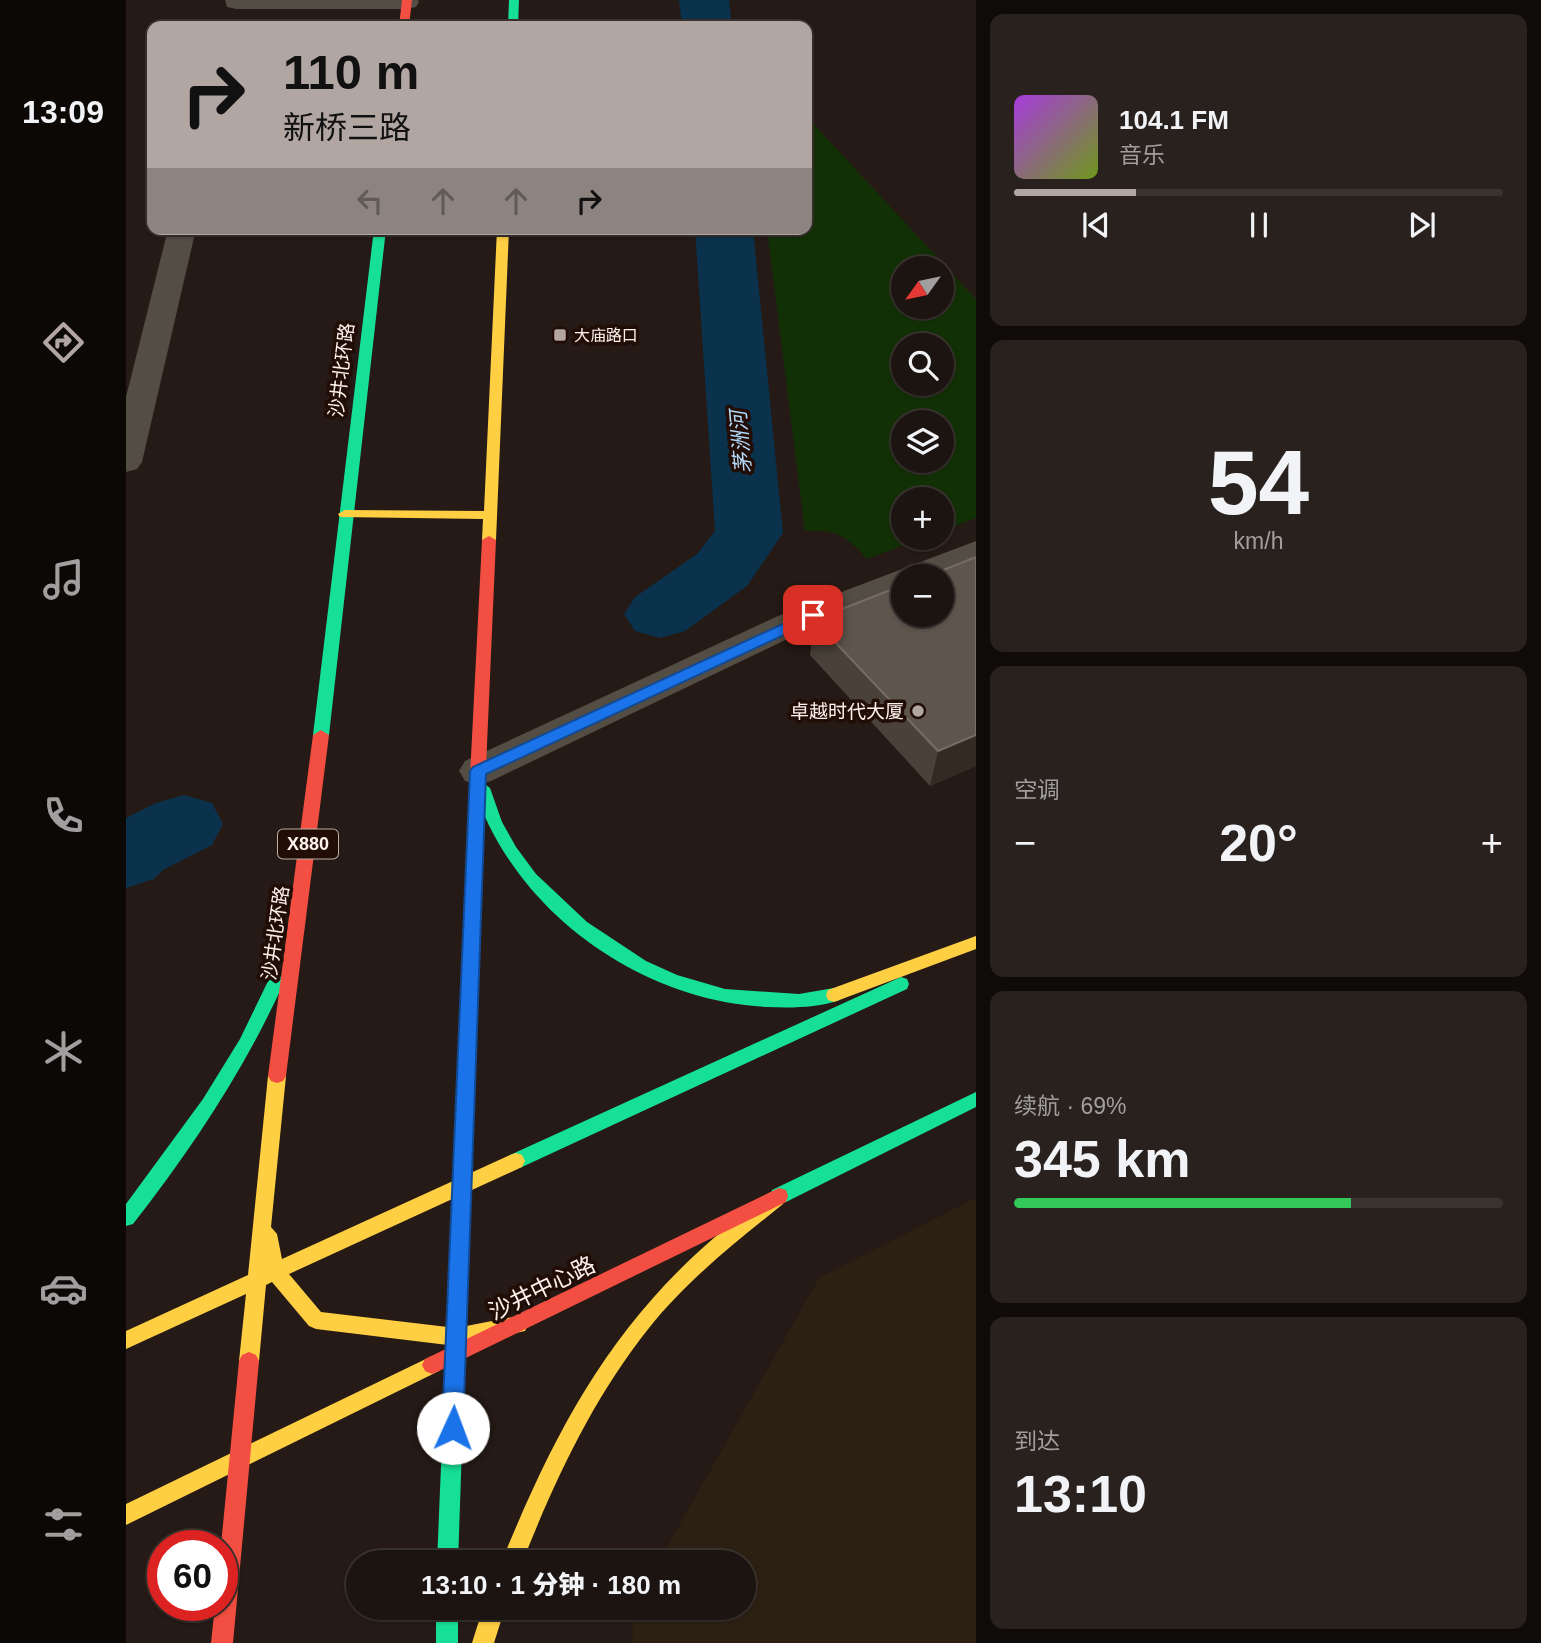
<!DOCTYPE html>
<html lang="zh">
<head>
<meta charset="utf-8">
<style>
	body { margin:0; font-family:Helvetica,"Noto Sans SC",sans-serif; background:#29211e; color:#f1f3f6; height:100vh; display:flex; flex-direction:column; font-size:26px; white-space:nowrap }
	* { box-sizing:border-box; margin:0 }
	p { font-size:23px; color:#a09e9f }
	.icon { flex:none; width:38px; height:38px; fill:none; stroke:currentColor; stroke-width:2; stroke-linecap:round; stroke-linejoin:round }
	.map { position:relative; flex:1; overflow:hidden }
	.details { display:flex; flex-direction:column; gap:14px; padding:14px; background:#0f0b09; width:565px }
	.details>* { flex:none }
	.hud { position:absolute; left:21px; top:21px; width:665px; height:214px; border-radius:14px; box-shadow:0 2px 5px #0004,0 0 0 2px #3a3330; background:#b1a6a1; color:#111; overflow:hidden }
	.needle { width:46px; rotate:237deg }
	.tools { position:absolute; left:765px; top:256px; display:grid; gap:14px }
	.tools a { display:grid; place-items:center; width:63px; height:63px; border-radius:50%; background:#1c1410; box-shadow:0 2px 5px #0004,0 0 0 2px #3a3330; font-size:35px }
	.speed { position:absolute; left:21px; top:1530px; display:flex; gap:14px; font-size:35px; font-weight:700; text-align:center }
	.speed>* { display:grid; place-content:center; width:91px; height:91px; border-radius:50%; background:#1c1410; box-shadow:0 2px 5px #0004,0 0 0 2px #3a3330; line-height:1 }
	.speed .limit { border:10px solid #d22; background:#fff; color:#111 }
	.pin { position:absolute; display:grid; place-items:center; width:60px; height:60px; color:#fff; margin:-30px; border-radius:14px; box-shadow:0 4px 10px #0006 }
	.me { position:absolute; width:77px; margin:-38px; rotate:2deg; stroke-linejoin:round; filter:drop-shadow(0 0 5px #0008) }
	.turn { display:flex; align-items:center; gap:24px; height:147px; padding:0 21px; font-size:32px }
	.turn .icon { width:91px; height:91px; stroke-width:2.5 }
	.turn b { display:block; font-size:49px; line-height:60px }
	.lanes { display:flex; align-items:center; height:66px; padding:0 21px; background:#0003; justify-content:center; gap:35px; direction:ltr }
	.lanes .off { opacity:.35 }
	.big { font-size:52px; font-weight:800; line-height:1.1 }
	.details .widget { flex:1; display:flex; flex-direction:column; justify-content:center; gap:10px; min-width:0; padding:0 24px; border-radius:14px; background:#29211e }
	.details .dial { align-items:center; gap:0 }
	.dial b { font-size:91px; line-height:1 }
	.song { display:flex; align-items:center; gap:21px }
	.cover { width:84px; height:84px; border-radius:10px; background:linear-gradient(135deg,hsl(280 70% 55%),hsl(80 70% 35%)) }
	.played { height:7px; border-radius:4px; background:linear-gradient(90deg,#b1a6a1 25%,#3a3330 25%) }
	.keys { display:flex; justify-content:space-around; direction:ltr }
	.heat { display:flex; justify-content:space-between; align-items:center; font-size:38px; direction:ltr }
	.charge { height:10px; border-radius:5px; background:linear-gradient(90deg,#34c759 69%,#3a3330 0) }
	.trip { position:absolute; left:220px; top:1550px; width:410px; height:70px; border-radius:35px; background:#1c1410; box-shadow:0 2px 5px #0004,0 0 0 2px #3a3330; font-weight:800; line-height:70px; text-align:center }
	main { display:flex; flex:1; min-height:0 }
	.tabs { display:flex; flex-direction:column; width:126px; justify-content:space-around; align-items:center; background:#0b0806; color:#a09e9f }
	.tabs .icon { width:49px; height:49px }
	.tabs .selected { color:#b1a6a1 }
	.tabs b { font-size:32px; color:#f1f3f6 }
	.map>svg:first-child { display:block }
	.commercial { fill:#2c2013 }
	.green { fill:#123006; fill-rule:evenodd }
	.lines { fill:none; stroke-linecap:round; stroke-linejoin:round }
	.river { fill:#0a324d; fill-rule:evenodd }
	.street { fill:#534d43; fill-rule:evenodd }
	.fast { fill:#16e098; fill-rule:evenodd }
	.slow { fill:#ffcf43; fill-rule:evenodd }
	.jam { fill:#f24e42; fill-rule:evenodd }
	.wall { fill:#4a423a }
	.shaded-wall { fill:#332a23 }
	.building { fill:#5e554d; stroke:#776d66; stroke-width:2 }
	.route { fill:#1a73e8; stroke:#114b97; stroke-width:2 }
	.poi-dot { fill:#b1a6a1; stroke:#210d06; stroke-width:2.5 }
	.labels { text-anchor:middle; stroke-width:7; stroke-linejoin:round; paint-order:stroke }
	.far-poi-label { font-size:16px; fill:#fdf1ec; stroke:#210d06; text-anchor:start }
	.shield { fill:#210d06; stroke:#bbada7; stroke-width:2 }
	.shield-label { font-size:18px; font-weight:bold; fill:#fdf1ec }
	.street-label { font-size:19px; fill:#fdf1ec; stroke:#210d06 }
	.poi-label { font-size:19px; fill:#fdf1ec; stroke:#210d06; text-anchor:end }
	.water-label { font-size:21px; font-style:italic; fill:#b4d9fa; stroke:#210d06 }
	.near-street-label { font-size:23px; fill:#fdf1ec; stroke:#210d06 }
</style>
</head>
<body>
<main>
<nav class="tabs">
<b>13:09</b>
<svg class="icon selected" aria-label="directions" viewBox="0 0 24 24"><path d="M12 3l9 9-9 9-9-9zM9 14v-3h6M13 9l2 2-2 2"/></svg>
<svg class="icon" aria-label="music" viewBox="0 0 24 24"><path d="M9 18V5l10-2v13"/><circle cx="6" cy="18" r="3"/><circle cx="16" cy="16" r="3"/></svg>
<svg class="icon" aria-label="phone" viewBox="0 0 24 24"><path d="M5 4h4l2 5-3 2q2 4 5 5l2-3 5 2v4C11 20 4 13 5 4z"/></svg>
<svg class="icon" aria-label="climate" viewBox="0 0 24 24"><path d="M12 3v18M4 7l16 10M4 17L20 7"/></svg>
<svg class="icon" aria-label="car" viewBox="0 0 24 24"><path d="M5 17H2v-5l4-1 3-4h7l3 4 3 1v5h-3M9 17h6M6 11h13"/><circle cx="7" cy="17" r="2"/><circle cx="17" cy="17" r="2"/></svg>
<svg class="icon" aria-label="filters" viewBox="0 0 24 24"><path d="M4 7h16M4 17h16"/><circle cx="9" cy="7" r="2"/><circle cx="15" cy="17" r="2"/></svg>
</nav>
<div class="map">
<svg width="850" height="1643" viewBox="0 0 850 1643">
	<rect width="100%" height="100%" fill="#251a15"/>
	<!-- commercial -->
	<polygon class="commercial" points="850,1198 850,1643 507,1643 506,1608 618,1608 618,1563 532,1563 693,1278"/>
	<!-- green -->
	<path class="green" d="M681,117L850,299V518L816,531V499H777V537H799L741,559C720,535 710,529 679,531L641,229H681ZM777,268H816V306H777ZM777,345H816V383H777ZM777,422H816V460H777Z"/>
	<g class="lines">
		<!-- river -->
		<g class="river">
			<polygon points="553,0 603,0 606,26 556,26"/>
			<polygon points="569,229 627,229 657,533 621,586 559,631 534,638 509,631 498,614 509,597 571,554 589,531"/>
			<polygon points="58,795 86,803 97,824 86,845 37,870 28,879 0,888 0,818 30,803"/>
		</g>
		<!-- street -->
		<g class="street">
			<polygon points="99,0 292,0 293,2 290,7 281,9 110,9 101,7"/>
			<polygon points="42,229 70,229 16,462 11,469 0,472 0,397"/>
			<polygon points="850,541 850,565 816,578 816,576 777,576 777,593 676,632 365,781 352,785 339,781 333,771 339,761 652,616"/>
		</g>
		<!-- fast -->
		<g class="fast">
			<polygon points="383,0 393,0 392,26 382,26"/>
			<polygon points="248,229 260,229 203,735 195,740 187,735"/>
			<path d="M356,782L364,788L376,822L390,847L410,874L461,922L520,961L551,975L599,989L673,994L708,988L714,990L716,995L714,1000C690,1008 666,1008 641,1007C513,1001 387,910 348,788Z"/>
			<polygon points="349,830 357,836 332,1563 311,1563 341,836"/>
			<path d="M151,973L157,975L159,980C119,1069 67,1147 7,1224L0,1226V1204L77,1099L114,1039L145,975Z"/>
			<polygon points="775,977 781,979 783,984 781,989 396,1167 390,1169 384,1167 381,1161 384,1155"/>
			<polygon points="850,1092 850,1107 660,1202 653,1204 646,1202 644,1196 646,1190"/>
			<rect x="310" y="1608" width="22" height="35"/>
		</g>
		<!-- slow -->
		<g class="slow">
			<polygon points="371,229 383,229 370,540 363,544 356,540 357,519 214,517 212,514 219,510 358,511"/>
			<polygon points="850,936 850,949 708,1002 702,1000 700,995 702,990"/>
			<polygon points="151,1069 157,1071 160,1076 145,1227 151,1234 156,1259 384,1155 390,1153 396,1155 399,1161 396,1167 163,1274 195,1312 330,1328 392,1316 399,1319 402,1325 399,1331 330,1346 190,1329 183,1326 146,1282 140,1285 133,1361 130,1367 123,1370 116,1367 113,1361 120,1294 0,1349 0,1331 122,1275 142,1076 145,1071"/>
			<path d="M650,1190L657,1192L659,1198L657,1204C610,1242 561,1280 523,1328C467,1398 429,1480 396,1563H375C429,1431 484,1325 595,1232C611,1218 630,1197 650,1190Z"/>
			<polygon points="306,1356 313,1359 316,1365 313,1371 0,1525 0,1504"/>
			<polygon points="357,1608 379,1608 368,1643 346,1643"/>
		</g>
		<!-- jam -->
		<g class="jam">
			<polygon points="276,0 286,0 283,26 273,26"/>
			<polygon points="363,536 370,540 357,836 349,842 341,836 356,540"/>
			<polygon points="195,730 203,735 160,1076 157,1081 151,1083 145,1081 142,1076 187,735"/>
			<polygon points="653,1188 660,1190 662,1196 660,1202 313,1371 306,1374 299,1371 296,1365 299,1359"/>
			<polygon points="123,1352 130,1355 133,1361 107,1643 85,1643 89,1605 96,1605 95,1545 113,1361 116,1355"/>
		</g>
	</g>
	<!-- wall -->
	<polygon class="wall" points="850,557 850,766 804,786 684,655 688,620"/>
	<!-- shaded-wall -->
	<polygon class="shaded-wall" points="850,735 850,766 804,786 812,751"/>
	<!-- building -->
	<polygon class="building" points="850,557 850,735 812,751 688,620 777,585 777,614 816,614 816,576 802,576"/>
	<!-- route -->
	<polygon class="route" points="687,610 692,612 694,615 692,619 360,774 337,1428 334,1434 327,1437 319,1434 316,1428 344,771 347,767"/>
	<!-- markers -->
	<g class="poi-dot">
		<rect x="427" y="328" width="14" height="14" rx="3.5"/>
		<circle cx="792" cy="711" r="7"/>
	</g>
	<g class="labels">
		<!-- far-poi labels -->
		<g class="far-poi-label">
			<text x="448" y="341">大庙路口</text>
		</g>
		<!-- shield labels -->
		<rect class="shield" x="152" y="829.5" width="60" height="29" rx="5"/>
		<g class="shield-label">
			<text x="182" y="850">X880</text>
		</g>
		<!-- street labels -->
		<g class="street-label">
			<text transform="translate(215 370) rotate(-83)" y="7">沙井北环路</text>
			<text transform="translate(149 933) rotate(-82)" y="7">沙井北环路</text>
		</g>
		<!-- poi labels -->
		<g class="poi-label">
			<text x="778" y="718">卓越时代大厦</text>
		</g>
		<!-- water labels -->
		<g class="water-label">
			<text transform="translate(615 442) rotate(-95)" y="7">茅洲河</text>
		</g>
		<!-- near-street labels -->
		<g class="near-street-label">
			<text transform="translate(416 1288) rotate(-26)" y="8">沙井中心路</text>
		</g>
	</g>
</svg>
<div class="tools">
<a><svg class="needle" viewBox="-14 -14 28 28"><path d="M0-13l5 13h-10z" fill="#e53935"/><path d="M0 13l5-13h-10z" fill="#a09e9f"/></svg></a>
<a><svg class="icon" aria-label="search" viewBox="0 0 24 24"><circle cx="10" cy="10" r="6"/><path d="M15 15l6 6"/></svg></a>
<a><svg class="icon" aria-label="layers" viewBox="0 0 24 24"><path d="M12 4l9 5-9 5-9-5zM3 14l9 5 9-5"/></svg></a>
<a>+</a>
<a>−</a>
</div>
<div class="speed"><div class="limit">60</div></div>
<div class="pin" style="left:687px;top:615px;background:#d93025"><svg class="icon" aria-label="arrive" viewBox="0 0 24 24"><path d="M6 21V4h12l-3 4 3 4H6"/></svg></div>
<svg class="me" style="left:327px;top:1428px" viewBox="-20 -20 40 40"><circle r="19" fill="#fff"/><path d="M0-13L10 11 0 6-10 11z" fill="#1a73e8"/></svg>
<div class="trip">13:10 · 1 分钟 · 180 m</div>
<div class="hud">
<div class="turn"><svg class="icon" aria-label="right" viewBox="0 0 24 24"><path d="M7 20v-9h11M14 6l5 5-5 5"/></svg><div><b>110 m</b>新桥三路</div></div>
<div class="lanes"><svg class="icon off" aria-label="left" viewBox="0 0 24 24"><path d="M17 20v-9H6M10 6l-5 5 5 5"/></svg><svg class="icon off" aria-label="ahead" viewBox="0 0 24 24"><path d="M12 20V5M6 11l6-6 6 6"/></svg><svg class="icon off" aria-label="ahead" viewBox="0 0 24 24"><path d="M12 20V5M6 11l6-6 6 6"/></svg><svg class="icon" aria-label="right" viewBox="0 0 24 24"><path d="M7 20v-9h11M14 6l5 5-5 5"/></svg></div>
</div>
</div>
<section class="details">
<div class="widget">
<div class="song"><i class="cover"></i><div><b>104.1 FM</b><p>音乐</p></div></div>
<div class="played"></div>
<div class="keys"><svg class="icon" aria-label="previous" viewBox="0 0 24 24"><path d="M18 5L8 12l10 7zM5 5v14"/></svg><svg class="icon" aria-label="pause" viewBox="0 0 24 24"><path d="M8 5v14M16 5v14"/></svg><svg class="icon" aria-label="next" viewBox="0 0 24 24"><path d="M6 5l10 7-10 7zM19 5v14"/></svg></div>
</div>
<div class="widget dial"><b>54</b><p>km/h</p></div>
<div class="widget"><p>空调</p>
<div class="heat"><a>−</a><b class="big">20°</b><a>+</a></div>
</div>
<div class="widget"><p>续航 · 69%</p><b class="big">345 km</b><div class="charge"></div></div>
<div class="widget"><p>到达</p><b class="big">13:10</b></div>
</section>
</main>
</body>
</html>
